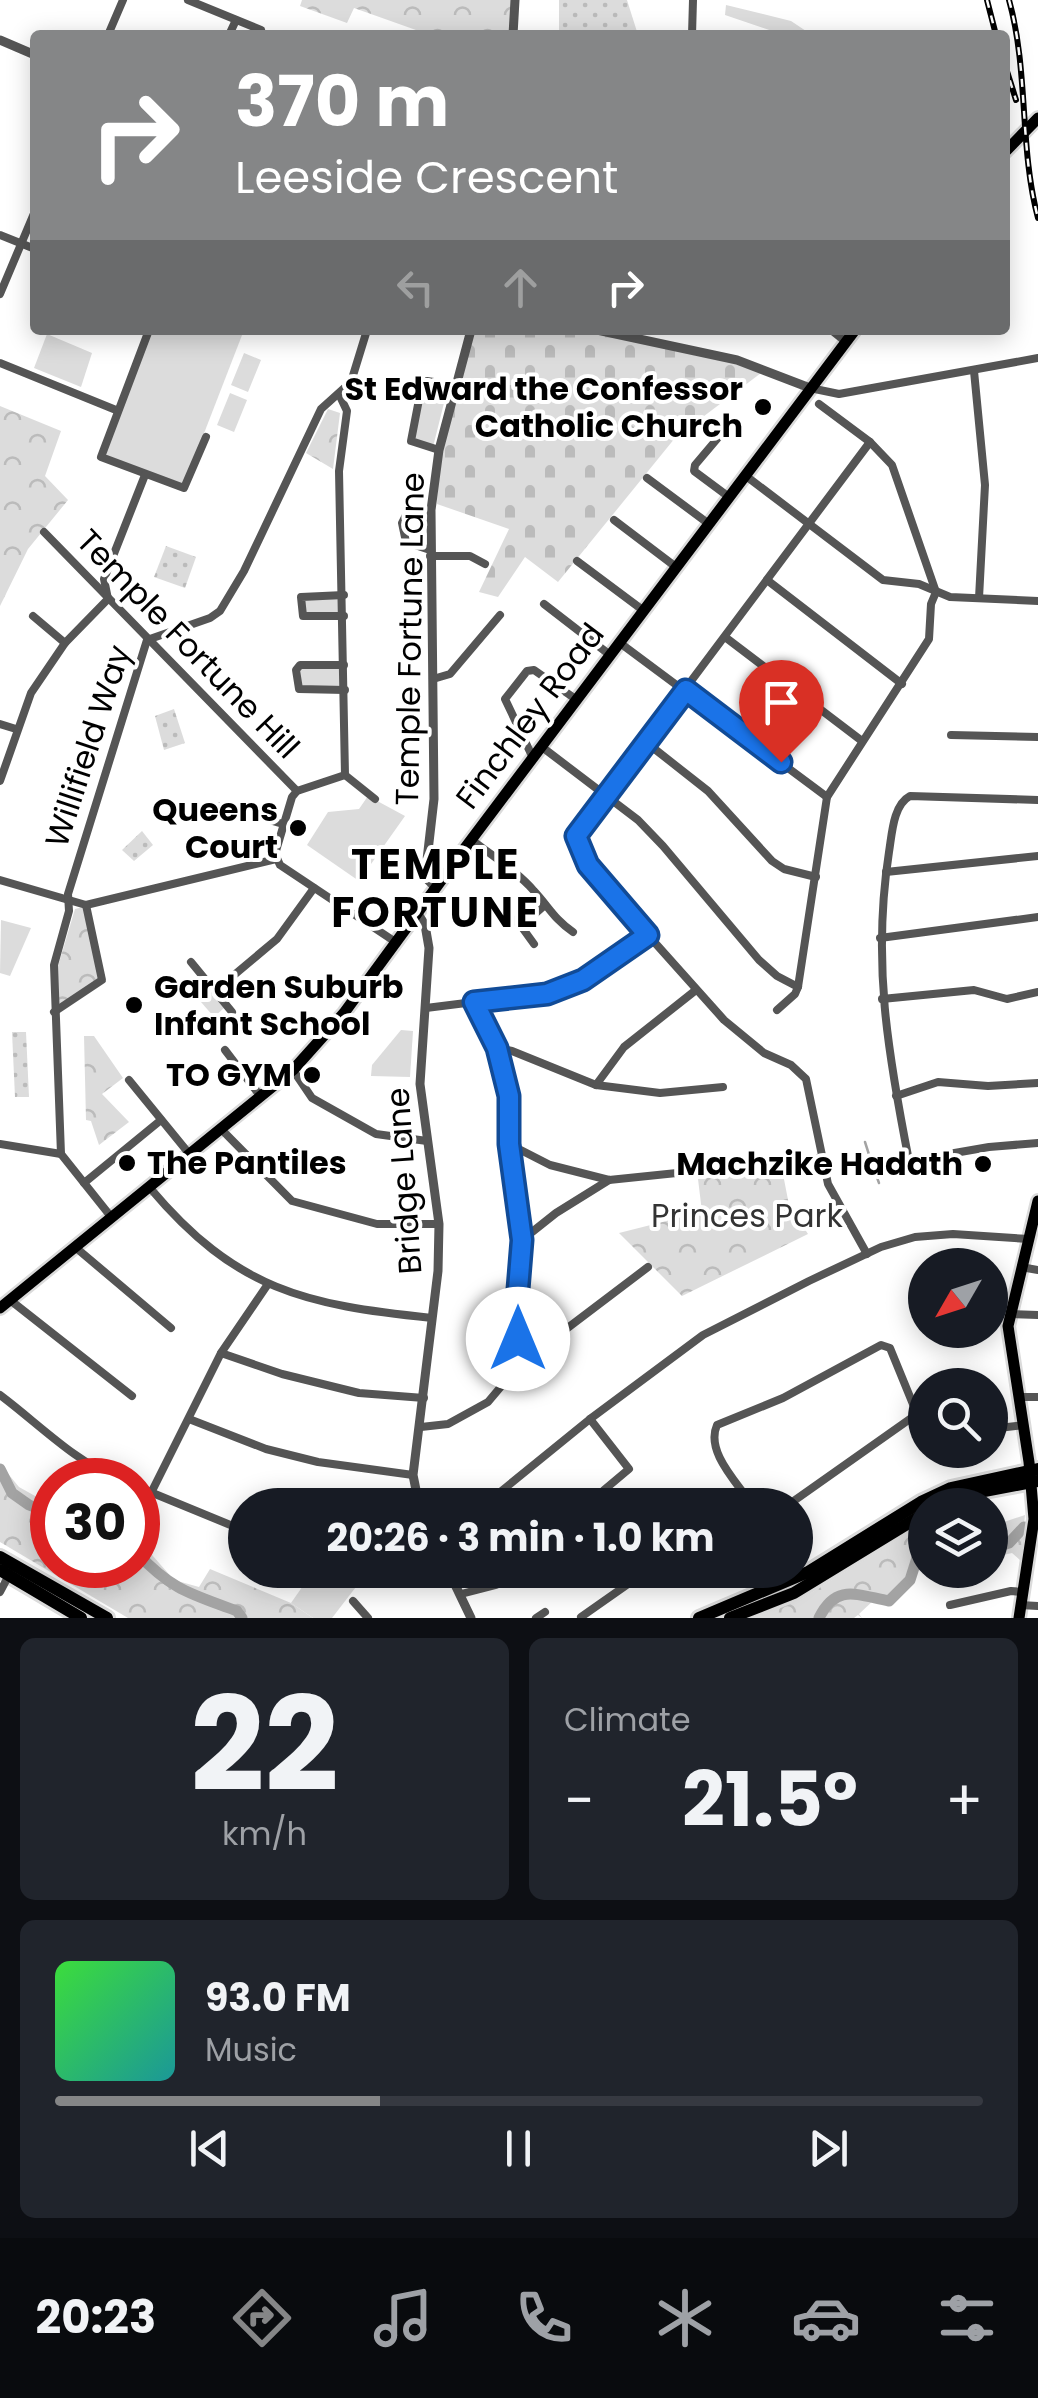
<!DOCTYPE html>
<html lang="en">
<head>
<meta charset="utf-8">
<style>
	body { margin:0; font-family:Poppins,sans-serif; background:#20242c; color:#f1f3f6; height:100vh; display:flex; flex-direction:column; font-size:38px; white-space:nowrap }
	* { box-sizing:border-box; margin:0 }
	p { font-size:32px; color:#9ea1a6 }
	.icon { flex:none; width:55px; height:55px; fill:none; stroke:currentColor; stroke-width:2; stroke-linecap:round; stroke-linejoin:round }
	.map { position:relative; height:1618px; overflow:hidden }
	.drawer { display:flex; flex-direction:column; gap:20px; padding:20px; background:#0d0f14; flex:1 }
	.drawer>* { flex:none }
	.hud { position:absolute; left:30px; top:30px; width:980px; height:305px; border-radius:10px; box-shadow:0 5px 25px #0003; background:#858687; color:#fff; overflow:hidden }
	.needle { width:65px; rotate:231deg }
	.buttons { position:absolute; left:908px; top:1248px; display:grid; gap:20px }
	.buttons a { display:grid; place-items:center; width:100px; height:100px; border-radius:50%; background:#171b24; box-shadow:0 5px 25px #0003; font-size:50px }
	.speed { position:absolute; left:30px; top:1458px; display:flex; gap:20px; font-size:50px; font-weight:700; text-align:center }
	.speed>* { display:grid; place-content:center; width:130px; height:130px; border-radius:50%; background:#171b24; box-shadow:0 5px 25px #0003; line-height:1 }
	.speed .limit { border:15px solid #d22; background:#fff; color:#111 }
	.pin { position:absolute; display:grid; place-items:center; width:85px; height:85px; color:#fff; margin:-102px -42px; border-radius:50% 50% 50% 0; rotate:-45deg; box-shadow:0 0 10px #0007 }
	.pin .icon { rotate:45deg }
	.me { position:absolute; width:110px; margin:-55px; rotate:0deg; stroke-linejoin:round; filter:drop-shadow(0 0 8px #0008) }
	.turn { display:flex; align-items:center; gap:35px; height:210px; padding:0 40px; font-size:45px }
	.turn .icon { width:130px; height:130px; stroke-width:2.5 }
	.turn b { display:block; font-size:70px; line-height:85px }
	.lanes { display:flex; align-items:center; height:95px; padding:0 40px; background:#0003; justify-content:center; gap:50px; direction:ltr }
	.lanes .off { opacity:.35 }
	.big { font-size:75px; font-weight:700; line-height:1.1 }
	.drawer .tile { flex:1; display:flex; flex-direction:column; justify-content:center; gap:15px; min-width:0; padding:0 35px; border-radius:15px; background:#20242c }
	.drawer .dial { align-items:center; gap:0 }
	.dial b { font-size:130px; line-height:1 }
	.song { display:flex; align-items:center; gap:30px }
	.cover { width:120px; height:120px; border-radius:15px; background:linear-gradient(135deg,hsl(120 70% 55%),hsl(180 70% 35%)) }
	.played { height:10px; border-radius:5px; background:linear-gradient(90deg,#858687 35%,#363941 35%) }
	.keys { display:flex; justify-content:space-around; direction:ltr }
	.heat { display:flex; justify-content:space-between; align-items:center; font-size:55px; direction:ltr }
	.drawer .tiles { flex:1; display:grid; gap:20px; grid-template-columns:1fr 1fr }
	.tile:last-child { grid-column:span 2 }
	.trip { position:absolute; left:228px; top:1488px; width:585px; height:100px; border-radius:50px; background:#171b24; box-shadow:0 5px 25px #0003; font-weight:700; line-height:100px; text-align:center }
	.dock { display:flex; height:160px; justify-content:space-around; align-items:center; background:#090b0e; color:#9ea1a6 }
	.dock .icon { width:70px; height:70px }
	.dock .current { color:#858687 }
	.dock b { font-size:45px; color:#f1f3f6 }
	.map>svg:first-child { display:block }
	.grass { fill:#dcdcdc }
	.cemetery { fill:url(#cemetery-stones) }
	.park { fill:url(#park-crowns) }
	.garden { fill:url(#garden-dots) }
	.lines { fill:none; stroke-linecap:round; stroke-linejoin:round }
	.stream { stroke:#a3a3a3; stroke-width:2.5 }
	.river { stroke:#a3a3a3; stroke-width:11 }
	.primary-casing { stroke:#dbdbdb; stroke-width:16 }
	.trunk-casing { stroke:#dbdbdb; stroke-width:18 }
	.minor { stroke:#555; stroke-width:8 }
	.tertiary { stroke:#555; stroke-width:9 }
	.primary { stroke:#000; stroke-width:11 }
	.trunk { stroke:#000; stroke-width:12 }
	.rail-casing { stroke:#000; stroke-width:6 }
	.rail { stroke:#fff; stroke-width:2.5; stroke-dasharray:8; stroke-linecap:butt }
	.route-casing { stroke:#114b97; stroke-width:25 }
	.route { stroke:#1a73e8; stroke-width:18 }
	.poi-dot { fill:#000; stroke:#fff; stroke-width:4 }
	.labels { text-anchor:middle; stroke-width:8; stroke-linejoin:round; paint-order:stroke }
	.poi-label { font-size:32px; font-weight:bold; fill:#000; stroke:#fff; text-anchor:end }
	.street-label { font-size:32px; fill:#000; stroke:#fff }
	.park-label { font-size:32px; fill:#333; stroke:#fff }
	.district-label { font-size:42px; font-weight:bold; letter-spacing:2.5px; fill:#000; stroke:#fff }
</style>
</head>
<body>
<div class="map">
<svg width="1038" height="1618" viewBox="0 0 1038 1618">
	<defs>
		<pattern id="cemetery-stones" width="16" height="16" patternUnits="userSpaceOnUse" patternTransform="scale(2.5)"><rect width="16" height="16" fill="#dcdcdc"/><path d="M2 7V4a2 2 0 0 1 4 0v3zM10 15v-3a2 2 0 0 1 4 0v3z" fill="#bbb"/></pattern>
		<pattern id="park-crowns" width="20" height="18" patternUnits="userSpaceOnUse" patternTransform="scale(2.5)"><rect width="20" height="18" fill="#dcdcdc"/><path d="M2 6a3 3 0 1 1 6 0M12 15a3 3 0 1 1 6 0" fill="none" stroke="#bbb"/></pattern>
		<pattern id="garden-dots" width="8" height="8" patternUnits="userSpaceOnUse" patternTransform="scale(2.5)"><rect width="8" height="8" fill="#dcdcdc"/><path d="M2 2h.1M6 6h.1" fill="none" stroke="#bbb" stroke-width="1.8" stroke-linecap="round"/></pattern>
	</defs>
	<rect width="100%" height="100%" fill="#fff"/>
	<!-- grass -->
	<g class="grass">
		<polygon points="726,5 791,21 812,35 784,35 725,15"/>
		<polygon points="152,330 244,330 184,485 108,456 105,452"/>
		<polygon points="47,334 92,353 81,387 34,368"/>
		<polygon points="244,353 261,360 248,392 231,385"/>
		<polygon points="425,383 448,387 433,447 413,440"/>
		<polygon points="230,393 247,400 234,432 217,425"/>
		<polygon points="344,595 344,616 303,616 301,597"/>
		<polygon points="300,665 344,665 345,690 297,686"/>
		<polygon points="368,796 405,816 359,881 307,845 328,812 359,809"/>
		<polygon points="1,920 31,928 10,976 0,973"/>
		<polygon points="198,978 224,1008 214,1017 188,987"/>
		<polygon points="401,1030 413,1031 410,1077 371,1076 372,1065"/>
		<polygon points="314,1570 369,1570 332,1618 313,1618 291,1603"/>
	</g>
	<!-- cemetery -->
	<polygon class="cemetery" points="471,330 597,330 765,370 675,438 558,582 525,557 498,597 479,592 509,529 437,504 439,450"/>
	<!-- park -->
	<g class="park">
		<polygon points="302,0 515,0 512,35 430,35 354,8 347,23 300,6"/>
		<polygon points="0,406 61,431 45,476 68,500 28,549 0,606"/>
		<polygon points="328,409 340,413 333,469 306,453"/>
		<polygon points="83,907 101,979 58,1007 58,966 75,909"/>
		<polygon points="84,1036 94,1036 123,1078 102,1094 129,1122 99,1145 91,1121 86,1120"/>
		<polygon points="782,1169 789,1205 808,1234 682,1296 619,1233 702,1212 698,1179"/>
		<polygon points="0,1464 19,1487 44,1501 52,1492 52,1565 138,1565 138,1539 174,1580 199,1587 210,1569 291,1603 313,1618 128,1618 0,1542"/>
		<polygon points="1025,1515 1021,1561 1012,1553 990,1558 990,1542 998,1540 996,1535 1001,1534 998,1524"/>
		<path d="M925,1523V1560L922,1562L917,1559C903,1581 908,1601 875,1599L859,1614L862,1618L858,1615L854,1618H754L801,1599Z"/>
	</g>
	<!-- garden -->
	<g class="garden">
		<polygon points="559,0 627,0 638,35 559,35"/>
		<polygon points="166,546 196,557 185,588 154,577"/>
		<polygon points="174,709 185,743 164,750 155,716"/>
		<polygon points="142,831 153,845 134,861 122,850"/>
		<polygon points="12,1032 26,1032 29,1097 15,1097"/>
	</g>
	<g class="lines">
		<!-- stream -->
		<g class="stream">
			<polyline points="865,1142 872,1164"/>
			<polyline points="875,1172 879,1183"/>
		</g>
		<!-- river -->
		<g class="river">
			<polyline points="0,1469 12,1493 29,1505 52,1514"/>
			<polyline points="990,1549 1009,1543 1024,1527"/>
			<path d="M138,1554C173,1591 192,1594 237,1611L242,1618"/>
			<path d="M819,1618C836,1583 857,1595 889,1601L910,1580L917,1558L925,1555"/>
		</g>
		<!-- primary casing -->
		<g class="primary-casing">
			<g id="primary">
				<polyline points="1005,152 1038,118"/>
				<polyline points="0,1308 293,1070 344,1013 465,848 855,330"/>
				<polyline points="1019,1618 1034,1519 1029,1462 1008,1326 1038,1201"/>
			</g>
		</g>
		<!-- trunk casing -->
		<g class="trunk-casing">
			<g id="trunk">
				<polyline points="944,1505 979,1492 1038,1481"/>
				<polyline points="0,1557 107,1618"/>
				<polyline points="0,1570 81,1618"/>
				<polyline points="699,1618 808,1572 921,1502 951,1488 1038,1469"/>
				<polyline points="730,1618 794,1593 925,1513"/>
			</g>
		</g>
		<!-- minor -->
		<g class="minor">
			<polyline points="188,0 261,30"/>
			<polyline points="108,35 123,0"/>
			<polyline points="229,35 236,20"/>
			<polyline points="692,35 693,0"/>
			<polyline points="0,235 35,249"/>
			<polyline points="0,294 35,211"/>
			<polyline points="149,330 101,457 184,488 206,437"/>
			<polyline points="831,330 846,342"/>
			<polyline points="0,363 116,410"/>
			<polyline points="974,371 985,485 979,598"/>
			<polyline points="810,388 839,394 1038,358"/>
			<polyline points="339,394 347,411 339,471 345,775 297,791 292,797 275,854 280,865 397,943"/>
			<polyline points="439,450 411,441 422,384 427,381 454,385"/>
			<polyline points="746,476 883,580 919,584 950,597 1038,601"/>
			<polyline points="647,478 709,524"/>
			<polyline points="729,497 694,471 695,465 728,426 737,432"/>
			<polyline points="614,520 676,567"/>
			<polyline points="44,532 297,791"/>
			<polyline points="430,550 406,542 402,523 408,511 431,510"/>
			<polyline points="430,556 470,556 485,564"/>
			<polyline points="577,561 644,611"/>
			<polyline points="767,580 902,684"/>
			<polyline points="344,595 301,597 303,616 344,616"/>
			<polyline points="544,604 610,655"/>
			<polyline points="33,616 65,643"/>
			<polyline points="725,637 862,741"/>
			<polyline points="620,643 827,797"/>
			<polyline points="344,665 300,665 296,670 299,689 345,690"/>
			<polyline points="433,679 450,674 500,615"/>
			<polyline points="0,724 16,729"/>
			<polyline points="951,735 1038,737"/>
			<polyline points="647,743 708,791 772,861 784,869 816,877"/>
			<polyline points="542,747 638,820 663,846 759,960 777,976 798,987"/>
			<polyline points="533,758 505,699 527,671 534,670 577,700"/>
			<polyline points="345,775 375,799"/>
			<polyline points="0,781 31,693 65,643 108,599 104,579 145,475"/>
			<polyline points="221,806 283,824"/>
			<path d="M471,839C492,856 517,871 534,891C549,907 554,919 573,932"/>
			<polyline points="886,872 1038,856"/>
			<polyline points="0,880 86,905 276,859"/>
			<polyline points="489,900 521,926 534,944"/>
			<polyline points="521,926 545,905"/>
			<polyline points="648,935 588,865 575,836 870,442"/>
			<polyline points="880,938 1038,917"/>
			<polyline points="191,962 232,1012"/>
			<polyline points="215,991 277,939 314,888"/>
			<polyline points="882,999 974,990 1007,999 1038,992"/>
			<polyline points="474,1002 547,994 583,980 648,935 724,1020 764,1053 791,1065 806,1079 828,1184 867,1254"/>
			<polyline points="777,1010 795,994 798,987 827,797 929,639 931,604 936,592 892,465 870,442 819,404"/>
			<polyline points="54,1012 102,980 86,905"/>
			<polyline points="497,1048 512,1051 596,1085 660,1093 723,1087"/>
			<polyline points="225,1050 261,1097"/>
			<polyline points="293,1070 312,1098 376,1134 427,1141"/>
			<polyline points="129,1080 191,1156"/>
			<polyline points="596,1085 624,1047 696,990"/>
			<polyline points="896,1096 938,1082 988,1086 1038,1083"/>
			<polyline points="222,1130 292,1201 377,1224 439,1224"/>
			<polyline points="0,1144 61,1154"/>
			<polyline points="509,1144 550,1165 609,1180 821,1158"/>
			<path d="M909,1161C888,1054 872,961 889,852C892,834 893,805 910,796L1038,800"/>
			<polyline points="874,1167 989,1147 1038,1143"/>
			<polyline points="84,1183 161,1120"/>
			<path d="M150,1188C236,1290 305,1305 432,1318"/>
			<polyline points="112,1218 61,1154 54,965 69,911 68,894 147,640 210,618 220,611 244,571 321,409 351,382 367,330"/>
			<polyline points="522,1240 556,1213 609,1180"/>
			<polyline points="75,1247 171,1328"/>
			<polyline points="1021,1267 1038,1270"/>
			<polyline points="10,1300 132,1396"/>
			<polyline points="1010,1314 1038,1315"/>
			<polyline points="221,1353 282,1374 359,1393 424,1398"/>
			<polyline points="520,1364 648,1267"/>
			<path d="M0,1395C40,1425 74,1461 120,1480"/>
			<polyline points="1018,1397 1038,1397"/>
			<polyline points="189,1419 266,1449 318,1462 413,1475"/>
			<polyline points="590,1419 629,1469 604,1490 612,1505"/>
			<polyline points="421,1427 448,1424 488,1402 520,1364 516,1314 522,1240 509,1144 509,1096 497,1048 474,1002 426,1008"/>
			<polyline points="990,1429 1024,1425"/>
			<polyline points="138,1487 245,1531"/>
			<polyline points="151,1493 221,1353 268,1284"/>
			<polyline points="474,1505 499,1493 590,1419 703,1335 809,1281 881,1247 915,1237 953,1234 1029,1239"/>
			<path d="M752,1505C738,1483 705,1452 717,1425L783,1398L881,1345L890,1348L917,1414"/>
			<polyline points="788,1505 917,1414 925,1418"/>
			<polyline points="561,1570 562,1572"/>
			<polyline points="0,1592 9,1575"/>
			<polyline points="461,1594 496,1585 495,1570"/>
			<polyline points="353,1601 368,1618"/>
			<polyline points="950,1605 1011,1591 1022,1592"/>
			<polyline points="1020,1605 1038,1606"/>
			<polyline points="581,1617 648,1570"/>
			<polyline points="536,1618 545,1612"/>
		</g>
		<!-- tertiary -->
		<g class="tertiary">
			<polyline points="513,35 515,0"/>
			<polyline points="0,40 35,55"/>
			<polyline points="597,330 737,360 810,388"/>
			<polyline points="436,888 425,877 434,799 431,510 439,450 471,330"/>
			<polyline points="418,914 425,925 429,948 420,1084 439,1224 438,1271 413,1475 419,1505"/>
			<polyline points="448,1570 471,1618"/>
		</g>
		<!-- primary -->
		<use href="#primary" class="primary"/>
		<!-- trunk -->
		<use href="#trunk" class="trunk"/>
		<!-- rail casing -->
		<g class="rail-casing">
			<g id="rail">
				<polyline points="987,0 996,35"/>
				<path d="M1009,0C1029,72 1019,147 1038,218"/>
				<polyline points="1005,65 1016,100"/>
			</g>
		</g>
		<!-- rail -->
		<use href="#rail" class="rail"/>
	</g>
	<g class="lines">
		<!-- route casing -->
		<g class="route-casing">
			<polyline id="route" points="518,1339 516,1314 522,1240 509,1144 509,1096 497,1048 474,1002 547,994 583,980 648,935 588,865 576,836 686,690 781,762"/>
		</g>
		<!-- route -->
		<use href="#route" class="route"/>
	</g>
	<!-- markers -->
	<g class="poi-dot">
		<circle cx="763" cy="407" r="10"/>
		<circle cx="298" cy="828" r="10"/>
		<circle cx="134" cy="1005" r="10"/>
		<circle cx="312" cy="1075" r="10"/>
		<circle cx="127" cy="1163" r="10"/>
		<circle cx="983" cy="1164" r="10"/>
	</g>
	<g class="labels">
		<!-- poi labels -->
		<g class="poi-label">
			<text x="743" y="400">St Edward the Confessor<tspan x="743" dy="37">Catholic Church</tspan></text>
			<text x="278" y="821">Queens<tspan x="278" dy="37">Court</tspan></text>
			<text x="154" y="998" text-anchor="start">Garden Suburb<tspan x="154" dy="37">Infant School</tspan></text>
			<text x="292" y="1086">TO GYM</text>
			<text x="147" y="1174" text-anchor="start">The Pantiles</text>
			<text x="963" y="1175">Machzike Hadath</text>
		</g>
		<!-- street labels -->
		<g class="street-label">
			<text transform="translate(410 639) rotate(-89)" y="11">Temple Fortune Lane</text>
			<text transform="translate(188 644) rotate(46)" y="11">Temple Fortune Hill</text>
			<text transform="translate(530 716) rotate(-53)" y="11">Finchley Road</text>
			<text transform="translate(88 746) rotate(-72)" y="11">Willifield Way</text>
			<text transform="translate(404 1181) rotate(-94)" y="11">Bridge Lane</text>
		</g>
		<!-- park labels -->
		<g class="park-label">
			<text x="747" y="1227">Princes Park</text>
		</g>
		<!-- district labels -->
		<g class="district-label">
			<text x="436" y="879">TEMPLE<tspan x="436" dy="48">FORTUNE</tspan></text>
		</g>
	</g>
</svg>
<div class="buttons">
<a><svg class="needle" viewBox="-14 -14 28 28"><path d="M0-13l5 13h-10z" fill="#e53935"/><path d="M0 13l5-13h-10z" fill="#9ea1a6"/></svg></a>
<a><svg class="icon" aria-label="search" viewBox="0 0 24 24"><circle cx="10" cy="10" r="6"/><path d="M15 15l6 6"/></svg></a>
<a><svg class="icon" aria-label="layers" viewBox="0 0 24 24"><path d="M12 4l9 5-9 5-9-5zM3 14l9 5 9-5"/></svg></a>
</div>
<div class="speed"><div class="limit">30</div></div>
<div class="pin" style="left:781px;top:762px;background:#d93025"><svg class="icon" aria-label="arrive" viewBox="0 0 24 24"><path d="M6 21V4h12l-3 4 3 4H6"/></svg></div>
<svg class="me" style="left:518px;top:1339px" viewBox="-20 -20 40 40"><circle r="19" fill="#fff"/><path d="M0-13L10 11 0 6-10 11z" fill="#1a73e8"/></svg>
<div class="trip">20:26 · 3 min · 1.0 km</div>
<div class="hud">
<div class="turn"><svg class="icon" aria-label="right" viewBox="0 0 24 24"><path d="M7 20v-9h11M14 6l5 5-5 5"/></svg><div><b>370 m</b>Leeside Crescent</div></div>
<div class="lanes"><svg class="icon off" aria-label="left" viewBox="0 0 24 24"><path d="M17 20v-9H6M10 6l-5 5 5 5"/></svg><svg class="icon off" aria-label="ahead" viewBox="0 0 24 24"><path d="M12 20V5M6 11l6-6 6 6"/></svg><svg class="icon" aria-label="right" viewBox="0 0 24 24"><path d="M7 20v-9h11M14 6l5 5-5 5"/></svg></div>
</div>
</div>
<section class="drawer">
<div class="tiles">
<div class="tile dial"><b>22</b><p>km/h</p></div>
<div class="tile"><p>Climate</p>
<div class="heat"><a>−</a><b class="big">21.5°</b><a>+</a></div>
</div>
<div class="tile">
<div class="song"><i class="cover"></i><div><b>93.0 FM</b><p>Music</p></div></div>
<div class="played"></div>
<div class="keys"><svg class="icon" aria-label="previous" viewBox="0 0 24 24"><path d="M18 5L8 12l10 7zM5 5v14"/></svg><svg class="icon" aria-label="pause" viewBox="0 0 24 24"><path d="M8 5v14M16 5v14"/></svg><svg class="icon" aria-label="next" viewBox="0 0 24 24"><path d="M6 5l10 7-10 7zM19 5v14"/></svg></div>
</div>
</div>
</section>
<nav class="dock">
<b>20:23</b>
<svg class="icon current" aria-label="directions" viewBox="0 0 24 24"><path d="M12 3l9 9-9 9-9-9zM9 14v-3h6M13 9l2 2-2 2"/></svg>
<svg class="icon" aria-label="music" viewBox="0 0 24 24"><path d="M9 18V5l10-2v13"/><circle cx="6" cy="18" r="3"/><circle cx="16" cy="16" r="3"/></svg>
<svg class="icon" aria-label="phone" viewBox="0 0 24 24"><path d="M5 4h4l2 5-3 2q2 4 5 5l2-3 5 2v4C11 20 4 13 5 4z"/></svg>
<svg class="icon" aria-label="climate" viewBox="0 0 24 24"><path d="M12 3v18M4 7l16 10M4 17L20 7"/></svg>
<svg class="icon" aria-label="car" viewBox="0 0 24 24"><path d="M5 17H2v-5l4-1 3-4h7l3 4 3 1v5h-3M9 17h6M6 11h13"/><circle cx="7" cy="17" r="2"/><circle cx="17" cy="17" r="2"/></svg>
<svg class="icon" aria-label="filters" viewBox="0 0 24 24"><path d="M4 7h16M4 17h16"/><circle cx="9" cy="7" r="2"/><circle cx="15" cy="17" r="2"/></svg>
</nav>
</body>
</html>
